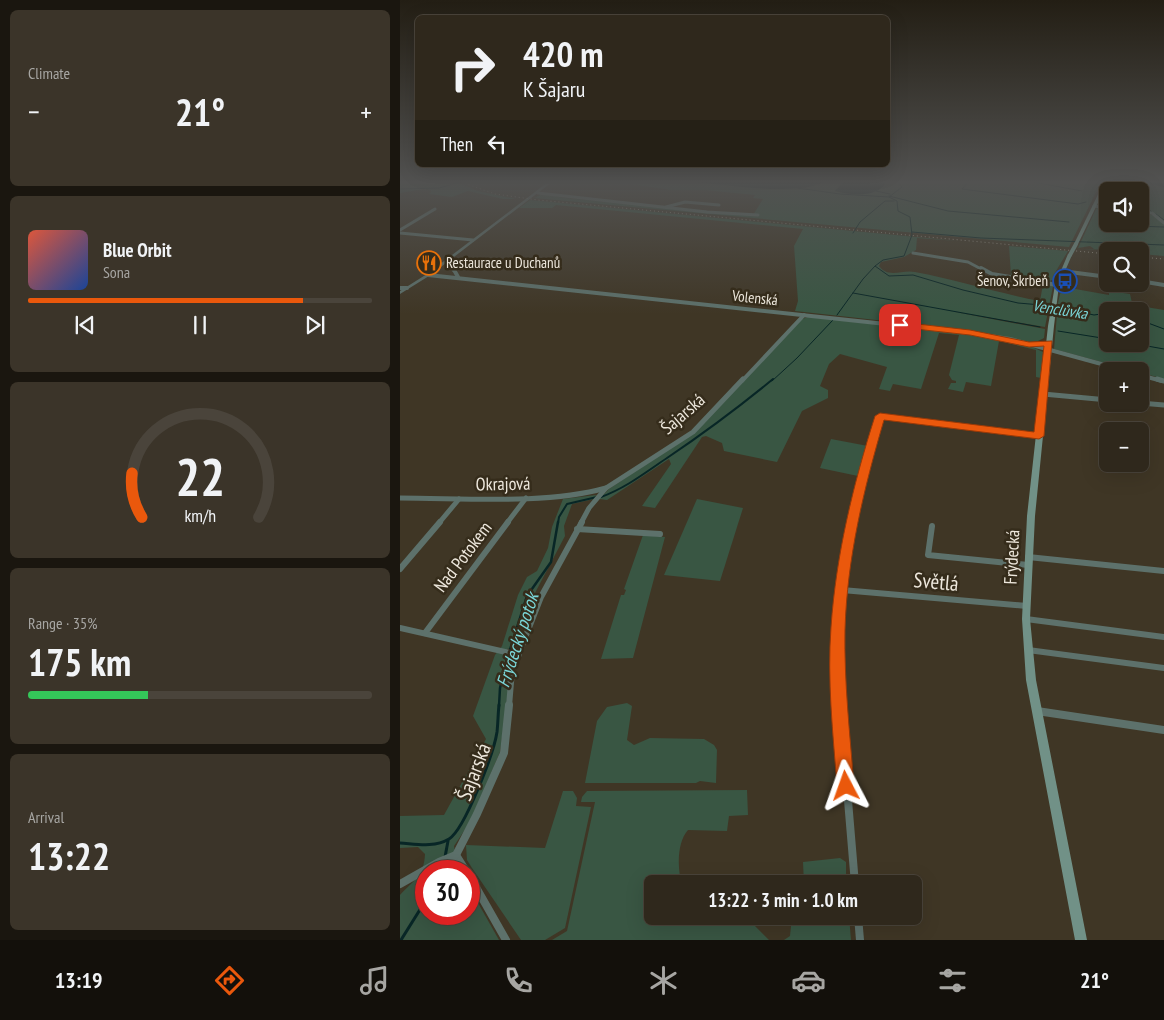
<!DOCTYPE html>
<html lang="en">
<head>
<meta charset="utf-8">
<style>
	body { margin:0; font-family:"PT Sans Narrow",sans-serif; background:#3b3429; color:#f1f3f6; height:100vh; display:flex; flex-direction:column; font-size:19px; white-space:nowrap }
	* { box-sizing:border-box; margin:0 }
	p { font-size:16px; color:#a7a6a3 }
	.icon { flex:none; width:28px; height:28px; fill:none; stroke:currentColor; stroke-width:2; stroke-linecap:round; stroke-linejoin:round }
	.map { position:relative; flex:1; overflow:hidden }
	.drawer { display:flex; flex-direction:column; gap:10px; padding:10px; background:#1a160f; width:400px }
	.drawer>* { flex:none }
	.guide { position:absolute; left:15px; top:15px; width:475px; height:152px; border-radius:8px; box-shadow:0 5px 20px #0002,0 0 0 1px #4a443b; background:#2f281c; color:#f1f3f6; overflow:hidden }
	.fabs { position:absolute; left:699px; top:182px; display:grid; gap:10px }
	.fabs a { display:grid; place-items:center; width:50px; height:50px; border-radius:8px; background:#2f281c; box-shadow:0 5px 20px #0002,0 0 0 1px #4a443b; font-size:25px }
	.speed { position:absolute; left:15px; top:860px; display:flex; gap:10px; font-size:25px; font-weight:700; text-align:center }
	.speed>* { display:grid; place-content:center; width:65px; height:65px; border-radius:50%; background:#2f281c; box-shadow:0 5px 20px #0002,0 0 0 1px #4a443b; line-height:1 }
	.speed .limit { border:8px solid #d22; background:#fff; color:#111 }
	.pin { position:absolute; display:grid; place-items:center; width:42px; height:42px; color:#fff; margin:-21px; border-radius:10px; box-shadow:0 2px 8px #0006 }
	.me { position:absolute; width:55px; margin:-28px; rotate:356deg; stroke-linejoin:round; filter:drop-shadow(0 0 4px #0008) }
	.turn { display:flex; align-items:center; gap:18px; height:105px; padding:0 25px; font-size:22px }
	.turn .icon { width:65px; height:65px; stroke-width:2.5 }
	.turn b { display:block; font-size:35px; line-height:42px }
	.then { display:flex; align-items:center; height:48px; padding:0 25px; background:#0003; gap:10px; font-size:19px }
	.big { font-size:38px; font-weight:700; line-height:1.1 }
	.drawer .card { flex:1; display:flex; flex-direction:column; justify-content:center; gap:8px; min-width:0; padding:0 18px; border-radius:8px; background:#3b3429 }
	.drawer .dial { align-items:center; gap:0 }
	.dial svg { height:130px; overflow:visible; fill:none; stroke:#4a443b; stroke-width:7; stroke-linecap:round; text-anchor:middle }
	.dial text { fill:#f1f3f6; stroke:none }
	.song { display:flex; align-items:center; gap:15px }
	.cover { width:60px; height:60px; border-radius:8px; background:linear-gradient(135deg,hsl(10 70% 55%),hsl(220 70% 35%)) }
	.played { height:5px; border-radius:2px; background:linear-gradient(90deg,#ea580c 80%,#4a443b 80%) }
	.keys { display:flex; justify-content:space-around; direction:ltr }
	.heat { display:flex; justify-content:space-between; align-items:center; font-size:28px; direction:ltr }
	.charge { height:8px; border-radius:4px; background:linear-gradient(90deg,#34c759 35%,#4a443b 0) }
	.trip { position:absolute; left:244px; top:875px; width:278px; height:50px; border-radius:8px; background:#2f281c; box-shadow:0 5px 20px #0002,0 0 0 1px #4a443b; font-weight:700; line-height:50px; text-align:center }
	.tab-bar { display:flex; height:80px; justify-content:space-around; align-items:center; background:#13100b; color:#a7a6a3 }
	.tab-bar .icon { width:35px; height:35px }
	.tab-bar .active { color:#ea580c }
	.tab-bar b { font-size:22px; color:#f1f3f6 }
	main { display:flex; flex:1; min-height:0 }
	.map>svg:first-child { display:block }
	.green { fill:#395643; fill-rule:evenodd }
	.water { fill:#082626 }
	.lines { fill:none; stroke-linecap:round; stroke-linejoin:round }
	.stream-far3 { stroke:#082626; stroke-width:1 }
	.stream-far2 { stroke:#082626; stroke-width:2 }
	.stream-far1 { stroke:#082626; stroke-width:2.5 }
	.stream { stroke:#082626; stroke-width:3 }
	.river { fill:#082626; fill-rule:evenodd }
	.minor-far4 { stroke:#5d716b; stroke-width:3 }
	.minor-far3 { stroke:#5d716b; stroke-width:4 }
	.minor-far2 { stroke:#5d716b; stroke-width:5 }
	.minor-far1 { stroke:#5d716b; stroke-width:6 }
	.minor { stroke:#5d716b; stroke-width:8 }
	.tertiary { fill:#5d716b; fill-rule:evenodd }
	.secondary { fill:#719187; fill-rule:evenodd }
	.rail { stroke:#9a9385; stroke-width:1; stroke-dasharray:1 3; stroke-linecap:butt }
	.secondary-bridge { stroke:#719187; stroke-width:4 }
	.route { fill:#ea580c; stroke:#983908 }
	.labels { text-anchor:middle; stroke-width:5; stroke-linejoin:round; paint-order:stroke }
	.far-poi-label { font-size:15px; fill:#ede7dc; stroke:#352c1b; text-anchor:start }
	.far-street-label { font-size:15px; fill:#ede7dc; stroke:#352c1b }
	.far-water-label { font-size:16px; font-style:italic; fill:#7ad5d7; stroke:#352c1b }
	.street-label { font-size:18px; fill:#ede7dc; stroke:#352c1b }
	.water-label { font-size:19px; font-style:italic; fill:#7ad5d7; stroke:#352c1b }
	.near-street-label { font-size:21px; fill:#ede7dc; stroke:#352c1b }
</style>
</head>
<body>
<main>
<section class="drawer">
<div class="card"><p>Climate</p>
<div class="heat"><a>−</a><b class="big">21°</b><a>+</a></div>
</div>
<div class="card">
<div class="song"><i class="cover"></i><div><b>Blue Orbit</b><p>Sona</p></div></div>
<div class="played"></div>
<div class="keys"><svg class="icon" aria-label="previous" viewBox="0 0 24 24"><path d="M18 5L8 12l10 7zM5 5v14"/></svg><svg class="icon" aria-label="pause" viewBox="0 0 24 24"><path d="M8 5v14M16 5v14"/></svg><svg class="icon" aria-label="next" viewBox="0 0 24 24"><path d="M6 5l10 7-10 7zM19 5v14"/></svg></div>
</div>
<div class="card dial"><svg viewBox="0 0 100 80">
<path d="M14 69A42 42 0 1 1 86 69"/>
<path d="M14 69A42 42 0 0 1 8 42" stroke="#ea580c"/>
<text x="50" y="56" font-size="32" font-weight="700">22</text>
<text x="50" y="72" font-size="11">km/h</text>
</svg></div>
<div class="card"><p>Range · 35%</p><b class="big">175 km</b><div class="charge"></div></div>
<div class="card"><p>Arrival</p><b class="big">13:22</b></div>
</section>
<div class="map">
<svg width="764" height="940" viewBox="0 0 764 940">
	<rect width="100%" height="100%" fill="#3f3625"/>
	<!-- green -->
	<g class="green">
		<polygon points="0,182 57,182 78,191 116,199 103,199 68,191 52,197 29,194 31,192 30,190 24,189 0,193"/>
		<path d="M206,182H295L369,188H405L424,182H443L435,191C450,195 477,198 484,182H701L669,247L134,198L142,194L166,198L353,215L363,199L353,198L355,195L304,190H271L231,184Z"/>
		<polygon points="709,182 764,182 764,222 745,208 746,211 740,212 740,191 708,191 707,207 698,205"/>
		<path d="M130,200L558,241L517,238L516,250L504,257L481,262L479,266C489,279 502,269 515,272C557,280 598,293 640,301L643,284L653,286L645,327L550,311L645,329L644,338L638,341L629,342L566,330L395,311L398,301L394,246L403,229L156,205L152,208H119Z"/>
		<polygon points="698,208 707,209 708,224 740,224 740,213 753,215 764,224 764,256 740,254 740,251 682,249 694,249 690,246 678,248 696,209"/>
		<polygon points="609,246 668,251 653,276 654,280 651,280 650,283 611,275"/>
		<path d="M664,287L709,295V291L730,294L732,303L734,305L764,310V379L654,349L658,303L660,294ZM708,311H740V344H708Z"/>
		<polygon points="408,317 575,335 628,345 643,352 641,378 636,377 636,350 599,341 591,386 566,382 563,392 548,389 551,383 556,383 556,381 552,380 549,375 559,335 539,333 521,389 493,384 490,391 479,389 487,367 440,354 429,364 420,386 428,390 428,398 402,411 377,462 324,451 322,443 306,436 302,437 255,508 242,506 271,464 269,459 207,500 199,499 209,489 294,432 402,319"/>
		<polygon points="431,439 468,446 458,476 420,468"/>
		<path d="M196,495L194,499L172,504L164,526L165,536L126,610L117,646L107,649L104,658L111,669L100,752L70,822L54,846L58,871H26V914H69V887L99,940H0V895C14,880 24,876 25,854L18,847L0,848V816L44,815L86,739L73,716L95,655L102,646L118,595L127,577L137,571L148,548L152,527L163,499Z"/>
		<polygon points="297,499 343,508 320,581 264,575"/>
		<polygon points="243,535 265,537 233,658 201,659 221,595 224,595 226,590 224,589"/>
		<polygon points="227,703 232,706 227,740 234,745 250,738 304,739 314,745 317,750 316,783 300,781 296,783 185,783 197,721 207,707"/>
		<path d="M347,790L348,815L329,816L327,831L288,830C277,842 277,869 282,884H252V916H321L333,921L353,924L369,940H152L167,931L195,802H181L182,797L187,791Z"/>
		<polygon points="163,791 173,791 177,798 176,806 191,807 165,928 145,940 121,940 72,868 67,860 66,845 145,848"/>
		<polygon points="440,858 446,862 446,884 404,884 403,862"/>
		<polygon points="392,916 449,916 451,940 384,940 390,936"/>
	</g>
	<!-- water -->
	<g class="water">
		<path d="M295,182H424C396,196 328,185 295,182Z"/>
		<path d="M443,182H484L485,184C475,198 450,195 435,191Z"/>
	</g>
	<g class="lines">
		<!-- stream-far3 -->
		<g class="stream-far3">
			<polyline points="498,182 502,187 489,197 497,201 498,211 510,217 512,235 504,256 483,260 475,266 489,276 513,275 563,290 618,303 653,306 694,315 708,313"/>
			<polyline points="568,182 562,189 678,204 686,202"/>
			<polyline points="633,182 682,191"/>
			<polyline points="723,182 726,191"/>
			<polyline points="397,188 440,194 489,197"/>
			<polyline points="0,189 39,188 60,182"/>
			<polyline points="476,191 490,194"/>
			<polyline points="489,196 548,211 669,222"/>
			<polyline points="740,204 752,212"/>
			<polyline points="756,214 764,220"/>
			<polyline points="702,225 764,227"/>
			<polyline points="512,232 581,238 764,245"/>
			<polyline points="453,233 460,222 485,201 494,201"/>
			<polyline points="453,293 640,327"/>
			<polyline points="437,315 463,279 475,266"/>
			<polyline points="740,320 764,329"/>
			<polyline points="658,331 708,339"/>
			<polyline points="736,344 764,349"/>
			<polyline points="372,381 397,358 433,320"/>
		</g>
		<!-- stream-far2 -->
		<g class="stream-far2">
			<path d="M201,497C226,488 246,472 267,458C304,433 339,407 373,379"/>
			<polyline points="158,523 159,517 167,504 197,497"/>
		</g>
		<!-- stream-far1 -->
		<g class="stream-far1">
			<polyline points="110,650 127,596 151,562 158,522"/>
			<polyline points="99,706 100,688 108,655"/>
		</g>
		<!-- stream -->
		<g class="stream">
			<path d="M0,843C16,844 34,848 49,839C65,829 94,752 97,732C98,723 98,714 99,705"/>
			<polyline points="45,857 48,841"/>
			<polyline points="43,871 44,864"/>
			<polyline points="1,940 26,900"/>
		</g>
		<!-- river -->
		<polygon class="river" points="746,182 764,183 764,187 747,183"/>
		<!-- minor-far4 -->
		<g class="minor-far4">
			<polyline points="138,193 307,212 358,215"/>
			<polyline points="694,206 708,208"/>
			<polyline points="266,207 285,202 319,205"/>
			<polyline points="740,212 752,213 764,223"/>
			<polyline points="0,230 35,209"/>
			<polyline points="0,233 73,240"/>
			<polyline points="513,253 568,262 583,270"/>
			<polyline points="47,259 53,270"/>
		</g>
		<!-- minor-far3 -->
		<g class="minor-far3">
			<polyline points="53,268 58,277"/>
			<polyline points="581,268 592,274 657,285"/>
			<polyline points="662,271 708,277"/>
			<polyline points="28,275 570,333 610,339 727,371"/>
			<polyline points="740,281 764,285"/>
			<polyline points="0,288 7,288"/>
			<polyline points="740,375 762,381"/>
			<polyline points="342,381 404,315"/>
		</g>
		<!-- minor-far2 -->
		<g class="minor-far2">
			<polyline points="757,379 764,381"/>
			<polyline points="643,394 708,400"/>
			<polyline points="740,403 764,405"/>
			<path d="M0,498C64,498 145,505 206,488"/>
			<polyline points="39,523 59,499"/>
			<polyline points="107,523 126,498"/>
			<polyline points="181,523 189,508 206,488 293,432 343,379"/>
			<polyline points="452,523 461,479 480,416 639,436"/>
		</g>
		<!-- minor-far1 -->
		<g class="minor-far1">
			<polyline points="532,526 528,555 628,565"/>
			<polyline points="177,529 260,534"/>
			<polyline points="628,557 764,571"/>
			<polyline points="0,569 40,522"/>
			<polyline points="442,590 627,606"/>
			<polyline points="626,619 764,637"/>
			<polyline points="0,628 119,655"/>
			<polyline points="25,633 108,522"/>
			<polyline points="628,650 764,668"/>
			<polyline points="109,706 112,671 141,597 182,522"/>
			<path d="M440,706C435,644 440,582 452,522"/>
		</g>
		<!-- minor -->
		<g class="minor">
			<polyline points="440,705 455,884"/>
			<polyline points="637,711 764,730"/>
			<polyline points="56,855 66,871"/>
			<polyline points="69,875 106,940"/>
			<polyline points="0,884 39,862 56,855 77,814 104,753 109,705"/>
			<polyline points="458,916 460,940"/>
		</g>
		<!-- tertiary -->
		<polygon class="tertiary" points="148,182 152,182 29,276 0,294 0,291 27,274"/>
		<!-- secondary -->
		<g class="secondary">
			<polygon points="704,182 708,182 678,244 674,245 674,244"/>
			<polygon points="668,254 672,255 659,285 654,326 635,516 630,619 636,680 687,940 675,940 626,680 622,619 627,516 648,326 655,285"/>
		</g>
		<!-- rail -->
		<g class="rail">
			<polyline points="61,182 95,194 138,200 708,254"/>
			<polyline points="740,257 764,259"/>
		</g>
		<!-- secondary-bridge -->
		<polyline class="secondary-bridge" points="670,255 676,244"/>
	</g>
	<!-- sky -->
	<linearGradient id="sky" x2="0" y2="1"><stop stop-color="#231e14"/><stop offset="0.58" stop-color="#525251"/><stop offset="1" stop-color="#525251" stop-opacity="0"/></linearGradient>
	<rect width="764" height="314" fill="url(#sky)"/>
	<!-- route -->
	<path class="route" d="M500,322L570,330L629,342L652,341L644,436L639,439L484,420C464,488 447,558 445,630C444,682 450,734 454,786L452,792L446,795L439,792L437,786C433,734 427,680 431,627C436,555 453,485 475,416L480,413L634,432L644,346L629,347L570,335L497,327L495,325Z"/>
	<!-- icons -->
	<defs>
		<g id="restaurant-ring" transform="scale(1.25)"><circle r="9.5" fill="#352c1b" stroke="#e8710a" stroke-width="1.5"/><path d="M-5-6h1v4h1v-4h1v4h1v-4h1v5L-1.5 .5V6h-2V.5L-5-1ZM5-6V6H3V1.5H1.5Q1.5-4 5-6Z" fill="#e8710a"/></g>
		<g id="bus-ring" transform="scale(1.25)"><circle r="9.5" fill="#352c1b" stroke="#1a4fb4" stroke-width="1.5"/><path d="M-5-6H5V4H4V6H2V4H-2V6H-4V4H-5ZM-3.5-4V0h7V-4ZM-3.5 1.2v1.5H-2V1.2ZM2 1.2v1.5H3.5V1.2Z" fill="#1a4fb4"/></g>
	</defs>
	<g fill-rule="evenodd">
		<use href="#restaurant-ring" x="29" y="263"/>
		<use href="#bus-ring" x="665" y="281"/>
	</g>
	<g class="labels">
		<!-- far-poi labels -->
		<g class="far-poi-label">
			<text x="46" y="268">Restaurace u Duchanů</text>
			<text x="648" y="286" text-anchor="end">Šenov, Škrbeň</text>
		</g>
		<!-- far-street labels -->
		<g class="far-street-label">
			<text transform="translate(355 298) rotate(6)" y="5">Volenská</text>
		</g>
		<!-- far-water labels -->
		<g class="far-water-label">
			<text transform="translate(660 309) rotate(9)" y="6">Venclůvka</text>
		</g>
		<!-- street labels -->
		<g class="street-label">
			<text transform="translate(283 414) rotate(-41)" y="6">Šajarská</text>
			<text transform="translate(103 484) rotate(-1)" y="6">Okrajová</text>
			<text transform="translate(63 557) rotate(-53)" y="6">Nad Potokem</text>
			<text transform="translate(612 557) rotate(-87)" y="6">Frýdecká</text>
		</g>
		<!-- water labels -->
		<g class="water-label">
			<text transform="translate(117 640) rotate(-72)" y="7">Frýdecký potok</text>
		</g>
		<!-- near-street labels -->
		<g class="near-street-label">
			<text transform="translate(536 582) rotate(5)" y="7">Světlá</text>
			<text transform="translate(74 772) rotate(-69)" y="7">Šajarská</text>
		</g>
	</g>
</svg>
<div class="fabs">
<a><svg class="icon" aria-label="sound" viewBox="0 0 24 24"><path d="M4 9h4l5-4v14l-5-4H4zM17 9q2 3 0 6"/></svg></a>
<a><svg class="icon" aria-label="search" viewBox="0 0 24 24"><circle cx="10" cy="10" r="6"/><path d="M15 15l6 6"/></svg></a>
<a><svg class="icon" aria-label="layers" viewBox="0 0 24 24"><path d="M12 4l9 5-9 5-9-5zM3 14l9 5 9-5"/></svg></a>
<a>+</a>
<a>−</a>
</div>
<div class="speed"><div class="limit">30</div></div>
<div class="pin" style="left:500px;top:325px;background:#d93025"><svg class="icon" aria-label="arrive" viewBox="0 0 24 24"><path d="M6 21V4h12l-3 4 3 4H6"/></svg></div>
<svg class="me" style="left:446px;top:786px" viewBox="-20 -20 40 40"><path d="M0-17L14 15 0 8-14 15z" fill="#ea580c" stroke="#fff" stroke-width="4"/></svg>
<div class="trip">13:22 · 3 min · 1.0 km</div>
<div class="guide">
<div class="turn"><svg class="icon" aria-label="right" viewBox="0 0 24 24"><path d="M7 20v-9h11M14 6l5 5-5 5"/></svg><div><b>420 m</b>K Šajaru</div></div>
<div class="then">Then<svg class="icon" aria-label="left" viewBox="0 0 24 24"><path d="M17 20v-9H6M10 6l-5 5 5 5"/></svg></div>
</div>
</div>
</main>
<nav class="tab-bar">
<b>13:19</b>
<svg class="icon active" aria-label="directions" viewBox="0 0 24 24"><path d="M12 3l9 9-9 9-9-9zM9 14v-3h6M13 9l2 2-2 2"/></svg>
<svg class="icon" aria-label="music" viewBox="0 0 24 24"><path d="M9 18V5l10-2v13"/><circle cx="6" cy="18" r="3"/><circle cx="16" cy="16" r="3"/></svg>
<svg class="icon" aria-label="phone" viewBox="0 0 24 24"><path d="M5 4h4l2 5-3 2q2 4 5 5l2-3 5 2v4C11 20 4 13 5 4z"/></svg>
<svg class="icon" aria-label="climate" viewBox="0 0 24 24"><path d="M12 3v18M4 7l16 10M4 17L20 7"/></svg>
<svg class="icon" aria-label="car" viewBox="0 0 24 24"><path d="M5 17H2v-5l4-1 3-4h7l3 4 3 1v5h-3M9 17h6M6 11h13"/><circle cx="7" cy="17" r="2"/><circle cx="17" cy="17" r="2"/></svg>
<svg class="icon" aria-label="filters" viewBox="0 0 24 24"><path d="M4 7h16M4 17h16"/><circle cx="9" cy="7" r="2"/><circle cx="15" cy="17" r="2"/></svg>
<b>21°</b>
</nav>
</body>
</html>
